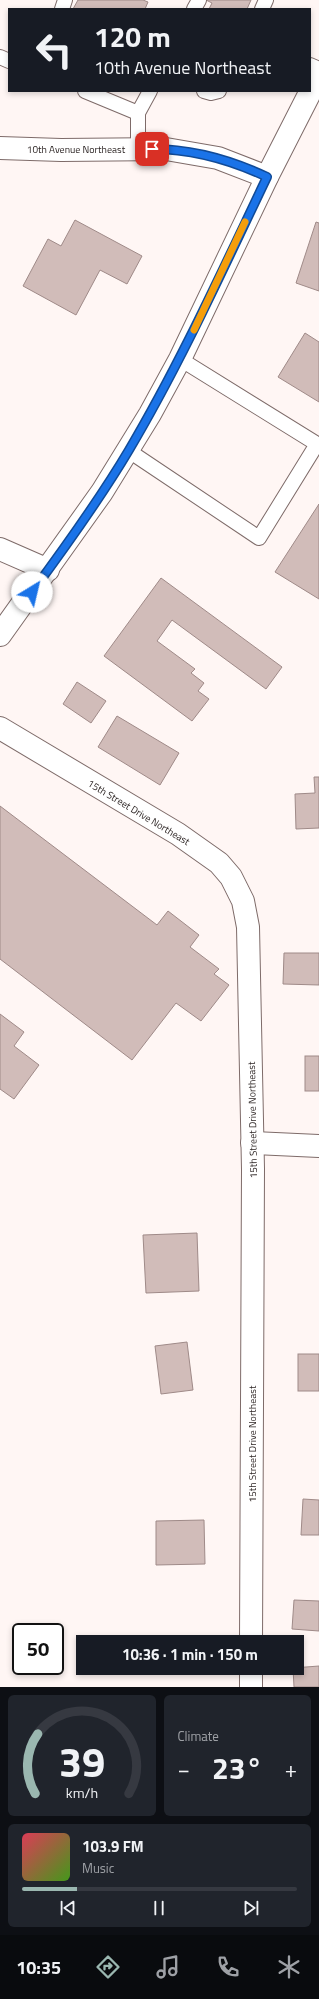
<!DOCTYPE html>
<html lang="en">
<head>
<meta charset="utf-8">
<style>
	body { margin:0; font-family:"Titillium Web",sans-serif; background:#20242c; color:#f1f3f6; height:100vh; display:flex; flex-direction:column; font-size:15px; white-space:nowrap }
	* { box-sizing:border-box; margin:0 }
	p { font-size:13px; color:#9ea1a6 }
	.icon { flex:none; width:22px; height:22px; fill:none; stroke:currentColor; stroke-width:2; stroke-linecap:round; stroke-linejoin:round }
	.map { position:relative; height:1687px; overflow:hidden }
	.drawer { display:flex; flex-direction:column; gap:8px; padding:8px; background:#0d0f14; flex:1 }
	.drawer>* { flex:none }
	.hud { position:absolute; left:8px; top:8px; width:303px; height:84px; border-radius:0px; box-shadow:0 2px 6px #0003; background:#171b24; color:#f1f3f6; overflow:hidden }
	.speed { position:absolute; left:12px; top:1623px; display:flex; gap:8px; font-size:20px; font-weight:700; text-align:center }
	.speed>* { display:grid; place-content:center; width:52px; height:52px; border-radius:50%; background:#171b24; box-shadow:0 2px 6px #0003; line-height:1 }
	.speed .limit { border:2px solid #111; border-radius:6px; background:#fff; color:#111 }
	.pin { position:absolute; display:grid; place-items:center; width:34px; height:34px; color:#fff; margin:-17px; border-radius:8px; box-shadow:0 2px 6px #0006 }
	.me { position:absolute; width:44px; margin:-22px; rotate:36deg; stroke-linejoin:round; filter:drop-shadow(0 0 3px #0008) }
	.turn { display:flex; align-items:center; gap:14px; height:84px; padding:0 20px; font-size:18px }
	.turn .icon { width:52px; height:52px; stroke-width:2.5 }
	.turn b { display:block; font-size:28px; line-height:34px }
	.big { font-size:30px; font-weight:700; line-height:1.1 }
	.drawer .card { flex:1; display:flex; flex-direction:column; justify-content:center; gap:6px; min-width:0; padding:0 14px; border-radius:6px; background:#20242c }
	.drawer .dial { align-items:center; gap:0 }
	.dial svg { height:104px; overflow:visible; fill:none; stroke:#363941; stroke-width:7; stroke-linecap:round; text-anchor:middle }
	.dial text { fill:#f1f3f6; stroke:none }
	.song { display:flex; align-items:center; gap:12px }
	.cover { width:48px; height:48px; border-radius:6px; background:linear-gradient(135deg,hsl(350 70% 55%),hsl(100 70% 35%)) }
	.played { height:4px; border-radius:2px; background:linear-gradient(90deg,#9ab7b0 20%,#363941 20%) }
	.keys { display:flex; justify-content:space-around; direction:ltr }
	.heat { display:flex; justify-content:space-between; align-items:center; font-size:22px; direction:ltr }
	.drawer .tiles { flex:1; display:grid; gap:8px; grid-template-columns:1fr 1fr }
	.card:last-child { grid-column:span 2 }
	.trip { position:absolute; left:76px; top:1635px; width:228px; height:40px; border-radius:0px; background:#171b24; box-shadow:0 2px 6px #0003; font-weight:700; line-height:40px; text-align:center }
	.tab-bar { display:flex; height:64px; justify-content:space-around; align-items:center; background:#090b0e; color:#9ea1a6 }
	.tab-bar .icon { width:28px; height:28px }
	.tab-bar .on { color:#9ab7b0 }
	.tab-bar b { font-size:18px; color:#f1f3f6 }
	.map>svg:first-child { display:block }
	.building { fill:#d1bcb9; stroke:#9f8a88 }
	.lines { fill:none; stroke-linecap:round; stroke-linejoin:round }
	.lane-casing { stroke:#7e6b69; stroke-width:16 }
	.street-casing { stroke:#7e6b69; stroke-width:24 }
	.secondary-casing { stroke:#7e6b69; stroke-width:24 }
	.lane { stroke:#fff; stroke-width:14 }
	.street { stroke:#fff; stroke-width:22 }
	.secondary { stroke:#fff; stroke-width:22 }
	.route-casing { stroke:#114b97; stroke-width:10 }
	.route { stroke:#1a73e8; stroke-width:7 }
	.slow { stroke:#f59e0b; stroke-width:7 }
	.labels { text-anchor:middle; stroke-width:3.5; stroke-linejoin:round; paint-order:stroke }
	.street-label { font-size:10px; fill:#271f1e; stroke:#fff }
</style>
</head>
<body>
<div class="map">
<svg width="319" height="1687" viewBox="0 0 319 1687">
	<rect width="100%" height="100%" fill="#fff6f4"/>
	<!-- building -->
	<g class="building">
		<polygon points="78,0 143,0 148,2 145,9 73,9"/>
		<polygon points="206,0 251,0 247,9 209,9 212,3"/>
		<polygon points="75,220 142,256 127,284 100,270 76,315 23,286 48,239 61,246"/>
		<polygon points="316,222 319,223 319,291 296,283"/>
		<polygon points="305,333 319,342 319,402 278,377"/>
		<polygon points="319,504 319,599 275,572"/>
		<polygon points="161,578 282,667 266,689 172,620 157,641 195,669 191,673 204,683 198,691 209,699 192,721 104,656"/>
		<polygon points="77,682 106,701 91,723 63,704"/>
		<polygon points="117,716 179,753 160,785 98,747"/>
		<polygon points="314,777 319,777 319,828 296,829 295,794 315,793"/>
		<polygon points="0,806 157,925 168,911 199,935 190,947 219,969 214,974 229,985 201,1021 176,1003 132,1060 0,959"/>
		<polygon points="284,953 319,953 319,985 283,984"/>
		<polygon points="0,1014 24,1032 14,1046 39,1065 14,1099 0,1089"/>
		<rect x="305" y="1056" width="14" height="35"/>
		<polygon points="197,1233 199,1291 146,1293 143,1235"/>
		<polygon points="187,1342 193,1390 161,1394 155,1346"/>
		<rect x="298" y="1354" width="21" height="37"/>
		<polygon points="303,1499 319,1500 319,1535 301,1535"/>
		<polygon points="204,1520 205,1564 156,1565 156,1521"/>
		<polygon points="294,1600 319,1601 319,1631 292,1629"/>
		<polygon points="319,1666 319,1687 294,1687 293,1668"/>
	</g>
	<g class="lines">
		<!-- lane casing -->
		<g class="lane-casing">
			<g id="lane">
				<polyline points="62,9 65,0"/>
				<polyline points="194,9 199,0"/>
				<polyline points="262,9 266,0"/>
				<polyline points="0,57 9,61"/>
				<polyline points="310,65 319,69"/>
				<polyline points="85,91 138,113"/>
				<polyline points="204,91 211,93 219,91"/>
				<polyline points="138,149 138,113 150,91"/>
				<polyline points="129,451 259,538 317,444 180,359"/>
			</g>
		</g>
		<!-- street casing -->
		<g class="street-casing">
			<g id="street">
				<polyline points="0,148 61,150 166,149 218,158 267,177"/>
				<polyline points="0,549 48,570"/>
				<polyline points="0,728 178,834 219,863 231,877 243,901 248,927 253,1169 251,1642"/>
				<polyline points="252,1143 319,1146"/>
				<polyline points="251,1687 251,1668"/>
			</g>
		</g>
		<!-- secondary casing -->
		<g class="secondary-casing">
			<polyline id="secondary" points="0,635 102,492 150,414 180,359 267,177 319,75"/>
		</g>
		<!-- lane -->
		<use href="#lane" class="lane"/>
		<!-- street -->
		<use href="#street" class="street"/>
		<!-- secondary -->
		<use href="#secondary" class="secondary"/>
	</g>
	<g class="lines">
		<!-- route casing -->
		<g class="route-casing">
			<path id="route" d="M32,592C66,546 100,499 129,450C181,362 223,269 267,177C231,160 193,149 152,149"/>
		</g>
		<!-- route -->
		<use href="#route" class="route"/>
		<!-- slow -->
		<polyline class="slow" points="194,330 245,222"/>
	</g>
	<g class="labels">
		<!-- street labels -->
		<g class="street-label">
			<text x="76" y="153">10th Avenue Northeast</text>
			<text transform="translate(139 812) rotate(31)" y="4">15th Street Drive Northeast</text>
			<text transform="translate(252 1120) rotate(-91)" y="4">15th Street Drive Northeast</text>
			<text transform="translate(252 1444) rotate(-90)" y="4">15th Street Drive Northeast</text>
		</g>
	</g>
</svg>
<div class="speed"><div class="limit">50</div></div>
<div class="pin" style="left:152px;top:149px;background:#d93025"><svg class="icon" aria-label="arrive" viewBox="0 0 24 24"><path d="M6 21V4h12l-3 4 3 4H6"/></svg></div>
<svg class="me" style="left:32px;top:592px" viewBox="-20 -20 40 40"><circle r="19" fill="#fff"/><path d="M0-13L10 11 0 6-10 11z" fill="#1a73e8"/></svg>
<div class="trip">10:36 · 1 min · 150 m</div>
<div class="hud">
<div class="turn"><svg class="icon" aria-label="left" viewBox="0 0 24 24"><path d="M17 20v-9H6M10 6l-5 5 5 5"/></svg><div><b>120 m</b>10th Avenue Northeast</div></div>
</div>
</div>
<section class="drawer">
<div class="tiles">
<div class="card dial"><svg viewBox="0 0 100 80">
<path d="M14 69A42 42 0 1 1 86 69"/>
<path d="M14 69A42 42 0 0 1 16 23" stroke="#9ab7b0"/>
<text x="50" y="56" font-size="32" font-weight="700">39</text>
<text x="50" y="72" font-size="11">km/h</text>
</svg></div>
<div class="card"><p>Climate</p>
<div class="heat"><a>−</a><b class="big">23°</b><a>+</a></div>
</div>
<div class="card">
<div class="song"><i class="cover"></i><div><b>103.9 FM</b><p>Music</p></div></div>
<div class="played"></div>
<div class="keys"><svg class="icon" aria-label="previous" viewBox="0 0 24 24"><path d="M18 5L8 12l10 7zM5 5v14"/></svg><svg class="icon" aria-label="pause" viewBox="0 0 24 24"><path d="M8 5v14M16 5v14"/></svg><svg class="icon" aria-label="next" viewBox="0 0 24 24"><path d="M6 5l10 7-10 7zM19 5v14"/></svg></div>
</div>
</div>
</section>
<nav class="tab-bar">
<b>10:35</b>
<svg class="icon on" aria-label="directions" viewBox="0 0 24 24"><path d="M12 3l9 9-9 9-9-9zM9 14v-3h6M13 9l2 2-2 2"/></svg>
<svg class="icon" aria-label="music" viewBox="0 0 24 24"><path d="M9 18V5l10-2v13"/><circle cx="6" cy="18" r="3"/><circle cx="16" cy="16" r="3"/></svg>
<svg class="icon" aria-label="phone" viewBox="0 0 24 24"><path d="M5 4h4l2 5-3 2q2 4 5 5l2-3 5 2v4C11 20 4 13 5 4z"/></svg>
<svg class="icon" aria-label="climate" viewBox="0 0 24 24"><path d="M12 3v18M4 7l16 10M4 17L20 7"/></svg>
</nav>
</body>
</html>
